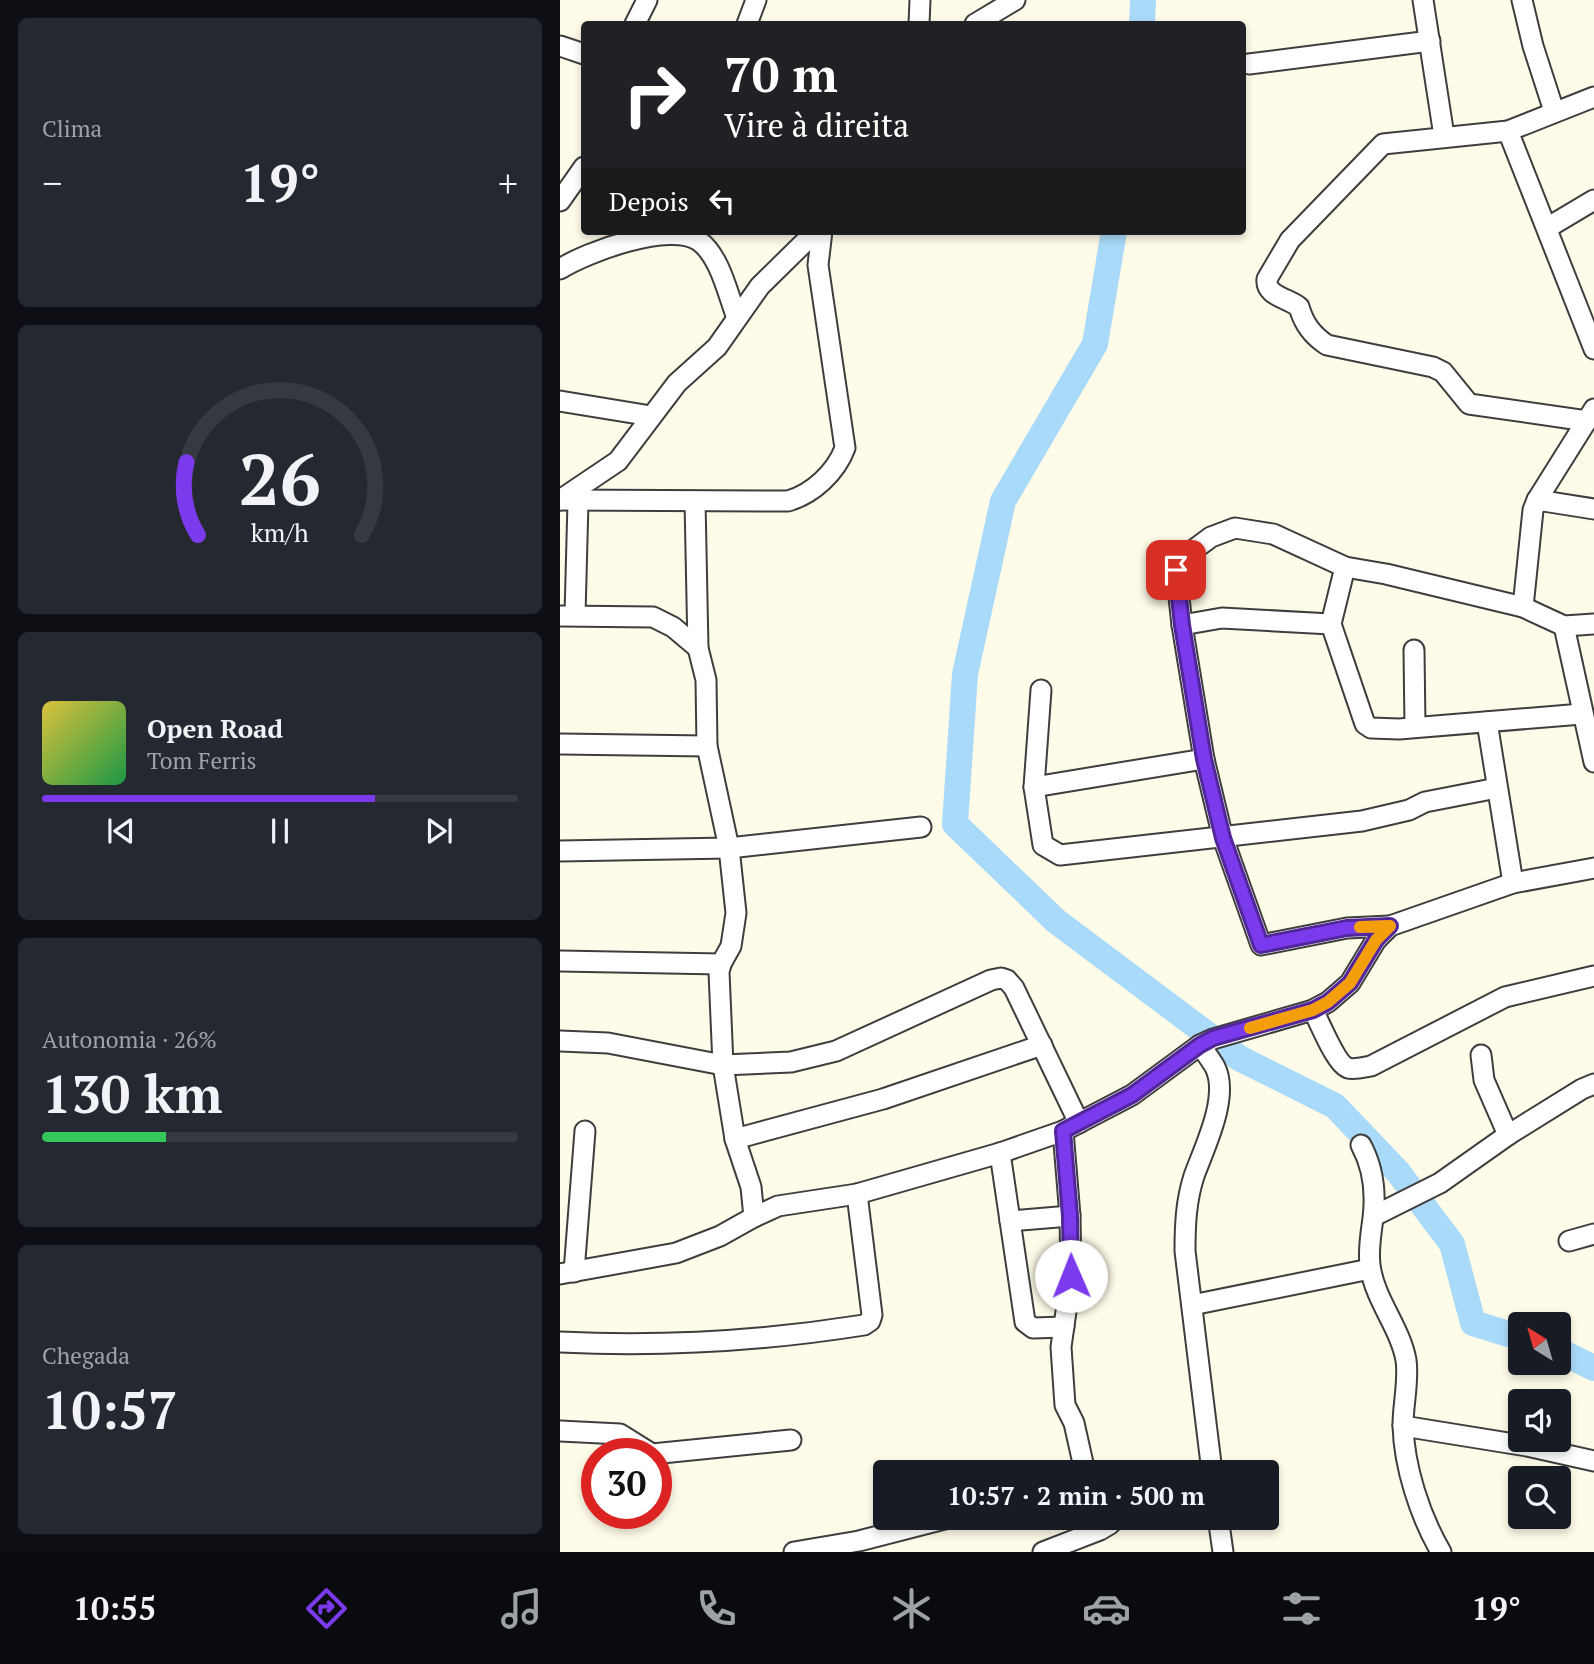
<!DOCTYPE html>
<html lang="pt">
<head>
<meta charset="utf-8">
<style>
	body { margin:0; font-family:"PT Serif",serif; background:#242831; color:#f1f3f6; height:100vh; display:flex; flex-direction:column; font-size:26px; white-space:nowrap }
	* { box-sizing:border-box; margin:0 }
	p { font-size:23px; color:#9ea1a6 }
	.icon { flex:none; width:38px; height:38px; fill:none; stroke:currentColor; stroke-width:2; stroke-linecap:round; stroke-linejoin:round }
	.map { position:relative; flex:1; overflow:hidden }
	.side { display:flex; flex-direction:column; gap:18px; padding:18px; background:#0d0f14; width:560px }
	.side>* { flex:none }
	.top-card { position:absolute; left:21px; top:21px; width:665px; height:214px; border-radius:7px; box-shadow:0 4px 10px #0003; background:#202124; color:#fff; overflow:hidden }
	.needle { width:46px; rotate:323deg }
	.fabs { position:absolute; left:948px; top:1312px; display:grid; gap:14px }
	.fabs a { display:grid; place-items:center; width:63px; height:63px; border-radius:7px; background:#171b24; box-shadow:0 4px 10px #0003; font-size:35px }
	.speed { position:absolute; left:21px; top:1438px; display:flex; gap:14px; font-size:35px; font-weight:700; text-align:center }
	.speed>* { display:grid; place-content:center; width:91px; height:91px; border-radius:50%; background:#171b24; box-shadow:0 4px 10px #0003; line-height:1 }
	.speed .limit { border:10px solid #d22; background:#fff; color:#111 }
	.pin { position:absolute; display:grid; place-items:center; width:60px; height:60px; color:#fff; margin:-30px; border-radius:14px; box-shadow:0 4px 10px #0006 }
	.me { position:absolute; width:77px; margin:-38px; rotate:359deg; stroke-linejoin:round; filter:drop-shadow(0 0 5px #0008) }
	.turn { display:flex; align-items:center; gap:24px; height:147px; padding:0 28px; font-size:32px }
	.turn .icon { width:91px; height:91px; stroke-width:2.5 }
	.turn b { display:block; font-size:49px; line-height:60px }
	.then { display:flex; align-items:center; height:66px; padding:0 28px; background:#0003; gap:14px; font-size:26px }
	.big { font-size:52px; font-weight:800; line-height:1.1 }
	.side .card { flex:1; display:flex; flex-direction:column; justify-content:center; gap:10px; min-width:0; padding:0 24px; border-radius:10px; background:#242831 }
	.side .dial { align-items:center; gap:0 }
	.dial svg { height:182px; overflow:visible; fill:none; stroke:#363941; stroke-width:7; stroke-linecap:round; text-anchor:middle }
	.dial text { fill:#f1f3f6; stroke:none }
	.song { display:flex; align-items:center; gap:21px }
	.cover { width:84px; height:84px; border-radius:10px; background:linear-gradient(135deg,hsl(50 70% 55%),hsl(140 70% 35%)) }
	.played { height:7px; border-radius:4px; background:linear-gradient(90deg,#7c3aed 70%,#363941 70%) }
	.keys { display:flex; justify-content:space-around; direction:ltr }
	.heat { display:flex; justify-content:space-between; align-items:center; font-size:38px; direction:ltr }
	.charge { height:10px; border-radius:5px; background:linear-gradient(90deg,#34c759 26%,#363941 0) }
	.trip { position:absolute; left:313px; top:1460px; width:406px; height:70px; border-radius:7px; background:#171b24; box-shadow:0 4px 10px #0003; font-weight:800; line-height:70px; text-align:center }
	.tab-bar { display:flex; height:112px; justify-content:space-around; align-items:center; background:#090b0e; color:#9ea1a6 }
	.tab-bar .icon { width:49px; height:49px }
	.tab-bar .selected { color:#7c3aed }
	.tab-bar b { font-size:32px; color:#f1f3f6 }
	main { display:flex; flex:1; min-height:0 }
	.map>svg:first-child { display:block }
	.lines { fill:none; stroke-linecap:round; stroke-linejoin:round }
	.river { stroke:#aadafa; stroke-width:26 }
	.minor-casing { stroke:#3e3e3e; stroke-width:23 }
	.minor { stroke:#fff; stroke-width:19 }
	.route-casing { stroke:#51269a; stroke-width:18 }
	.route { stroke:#7c3aed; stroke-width:12 }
	.slow { stroke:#f59e0b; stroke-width:12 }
</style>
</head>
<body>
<main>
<section class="side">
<div class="card"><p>Clima</p>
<div class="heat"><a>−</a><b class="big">19°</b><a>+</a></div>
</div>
<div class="card dial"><svg viewBox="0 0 100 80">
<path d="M14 69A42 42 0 1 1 86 69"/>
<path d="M14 69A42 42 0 0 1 9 37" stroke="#7c3aed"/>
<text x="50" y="56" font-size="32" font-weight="700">26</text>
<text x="50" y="72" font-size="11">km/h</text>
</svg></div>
<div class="card">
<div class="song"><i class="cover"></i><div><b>Open Road</b><p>Tom Ferris</p></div></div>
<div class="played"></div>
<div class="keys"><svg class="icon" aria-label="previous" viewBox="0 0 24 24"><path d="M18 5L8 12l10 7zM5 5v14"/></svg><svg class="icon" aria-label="pause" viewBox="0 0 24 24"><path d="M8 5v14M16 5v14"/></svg><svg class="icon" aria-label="next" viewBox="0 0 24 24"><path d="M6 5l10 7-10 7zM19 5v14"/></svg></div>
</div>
<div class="card"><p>Autonomia · 26%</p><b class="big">130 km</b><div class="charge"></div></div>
<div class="card"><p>Chegada</p><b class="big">10:57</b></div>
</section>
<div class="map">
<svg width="1034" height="1552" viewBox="0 0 1034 1552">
	<rect width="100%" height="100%" fill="#fffbe9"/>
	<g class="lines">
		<!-- river -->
		<g class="river">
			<polyline points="582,24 583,0"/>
			<polyline points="554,231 535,344 443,501 405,674 395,824 496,921 679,1058 775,1106 838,1172 892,1244 913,1323 961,1338"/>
			<polyline points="999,1351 1034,1368"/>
		</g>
		<!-- minor casing -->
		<g class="minor-casing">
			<g id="minor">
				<polyline points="863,0 884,136"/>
				<polyline points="962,0 973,46 994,111"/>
				<polyline points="75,24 87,0"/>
				<polyline points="187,24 196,0"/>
				<polyline points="359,24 360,0"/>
				<polyline points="415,24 455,0"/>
				<polyline points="0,46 24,54"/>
				<polyline points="689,64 870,41"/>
				<polyline points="948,131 1034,349"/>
				<polyline points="0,201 24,167"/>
				<polyline points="987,228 1034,200"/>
				<path d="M0,269C27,252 110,221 139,241C160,256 168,295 177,318"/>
				<polyline points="0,401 91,416"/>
				<path d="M1027,421L909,404L883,372L873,367L767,345C752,335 744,324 739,307C728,298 705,296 707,279L730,240L823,144L948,131L1034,97"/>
				<path d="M0,500L228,501C253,494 276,472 285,448L258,265L262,231"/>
				<polyline points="0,500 58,461 117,383 157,347 200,286 256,231"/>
				<polyline points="977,500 1034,509"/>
				<polyline points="135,501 138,648 146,680 147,746 169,848 176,913 171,946 161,964 159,972 163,1065 175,1139 191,1187 194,1217"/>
				<polyline points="785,567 771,624 805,724 811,728 839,729 1022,714"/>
				<polyline points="963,607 973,510 977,500 1034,409"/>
				<polyline points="15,615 18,502"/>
				<polyline points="0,616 93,617 113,627 138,648"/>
				<polyline points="622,625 662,618 771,624"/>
				<polyline points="1004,626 1034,762"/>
				<polyline points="854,650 855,727"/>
				<polyline points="481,690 474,787 483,845 500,855 802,821 849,810 865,802 937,788"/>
				<polyline points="927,722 953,883"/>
				<polyline points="0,744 147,746"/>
				<polyline points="474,787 644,759"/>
				<polyline points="0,851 169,848 361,827"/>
				<polyline points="830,926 787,928 701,945 663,838 644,759 622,625 616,570 628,554 651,537 675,528 713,534 785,567 826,574 963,607 1004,626 1034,624"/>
				<polyline points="0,961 161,964"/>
				<path d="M753,1010C760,1023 776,1064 788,1068C794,1070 805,1067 811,1066L945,997L1034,976"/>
				<polyline points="0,1041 48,1043 163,1065 231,1062 276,1051 431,980 441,978 447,980 454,988 519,1123"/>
				<path d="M640,1045C645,1052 651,1060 655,1067C670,1097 644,1148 634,1176C626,1201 625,1225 625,1251L652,1472"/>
				<polyline points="921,1055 924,1080 948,1135"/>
				<polyline points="503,1131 510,1216 511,1276 501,1347 504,1391 505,1405 514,1423 525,1472"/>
				<polyline points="175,1139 323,1099 482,1045"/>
				<path d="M801,1145C813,1167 816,1193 813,1218C811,1234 808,1249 810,1265C814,1299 840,1327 846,1360C849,1381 843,1404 843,1425C844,1467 860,1516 881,1552"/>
				<polyline points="440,1153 465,1322 473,1328 504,1327"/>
				<polyline points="814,1216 880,1183 948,1135 1022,1089 1034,1084"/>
				<polyline points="450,1221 510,1216"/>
				<polyline points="1009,1241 1034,1234"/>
				<polyline points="14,1272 25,1131"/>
				<polyline points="0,1274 116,1253 160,1236 194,1217 218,1206 297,1194 440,1153 503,1131 572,1095 640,1045 653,1039 753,1010 768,1002 790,983 816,940 830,926 953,883 1034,868"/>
				<polyline points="632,1305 810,1269"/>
				<path d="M0,1342C102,1347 203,1341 304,1325L310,1321L312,1315L297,1194"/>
				<polyline points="843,1426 967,1446 1034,1461"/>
				<polyline points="0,1431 60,1434 92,1454 231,1440"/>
				<polyline points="658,1517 663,1552"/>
				<polyline points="234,1552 299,1541 392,1517"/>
				<polyline points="483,1552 540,1530 550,1524 552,1517"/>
			</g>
		</g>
		<!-- minor -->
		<use href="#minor" class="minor"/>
	</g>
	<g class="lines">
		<!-- route casing -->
		<g class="route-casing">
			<polyline id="route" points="511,1276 510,1216 503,1131 572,1095 640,1045 653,1038 753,1010 768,1002 790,983 816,940 830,926 787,928 701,945 663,838 644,759 622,625 616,570"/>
		</g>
		<!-- route -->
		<use href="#route" class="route"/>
		<!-- slow -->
		<polyline class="slow" points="690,1028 753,1010 768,1002 790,983 816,940 830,926 800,927"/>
	</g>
</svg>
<div class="fabs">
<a><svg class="needle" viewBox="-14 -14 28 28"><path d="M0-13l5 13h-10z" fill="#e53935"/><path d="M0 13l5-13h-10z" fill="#9ea1a6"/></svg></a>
<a><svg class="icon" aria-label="sound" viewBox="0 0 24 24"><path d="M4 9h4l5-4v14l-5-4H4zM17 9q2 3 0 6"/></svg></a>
<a><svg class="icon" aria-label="search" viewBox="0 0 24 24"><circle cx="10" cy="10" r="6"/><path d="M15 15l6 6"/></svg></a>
</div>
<div class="speed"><div class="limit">30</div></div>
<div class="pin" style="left:616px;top:570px;background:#d93025"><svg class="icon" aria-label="arrive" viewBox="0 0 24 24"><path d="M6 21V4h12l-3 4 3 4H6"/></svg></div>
<svg class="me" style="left:511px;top:1276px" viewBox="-20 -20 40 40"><circle r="19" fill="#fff"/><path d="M0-13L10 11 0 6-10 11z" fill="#7c3aed"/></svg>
<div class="trip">10:57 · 2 min · 500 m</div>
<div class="top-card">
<div class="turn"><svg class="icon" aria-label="right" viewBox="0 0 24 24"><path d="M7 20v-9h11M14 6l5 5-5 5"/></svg><div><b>70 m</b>Vire à direita</div></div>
<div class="then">Depois<svg class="icon" aria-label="left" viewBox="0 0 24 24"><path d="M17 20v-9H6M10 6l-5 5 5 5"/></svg></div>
</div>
</div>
</main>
<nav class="tab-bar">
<b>10:55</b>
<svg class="icon selected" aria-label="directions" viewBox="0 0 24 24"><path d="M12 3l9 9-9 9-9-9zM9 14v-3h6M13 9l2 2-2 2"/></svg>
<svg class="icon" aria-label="music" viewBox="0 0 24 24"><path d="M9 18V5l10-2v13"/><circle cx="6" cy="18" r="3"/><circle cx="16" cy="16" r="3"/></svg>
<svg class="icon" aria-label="phone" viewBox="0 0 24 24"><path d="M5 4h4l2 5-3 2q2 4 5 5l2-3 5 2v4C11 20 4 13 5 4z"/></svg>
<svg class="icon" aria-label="climate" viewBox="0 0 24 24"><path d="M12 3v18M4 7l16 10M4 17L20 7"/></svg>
<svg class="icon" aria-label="car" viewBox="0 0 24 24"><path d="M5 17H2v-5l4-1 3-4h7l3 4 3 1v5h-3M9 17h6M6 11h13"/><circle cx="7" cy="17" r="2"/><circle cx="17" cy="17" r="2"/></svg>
<svg class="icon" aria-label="filters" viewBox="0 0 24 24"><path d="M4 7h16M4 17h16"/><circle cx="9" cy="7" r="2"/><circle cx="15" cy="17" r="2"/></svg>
<b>19°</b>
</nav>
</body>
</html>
